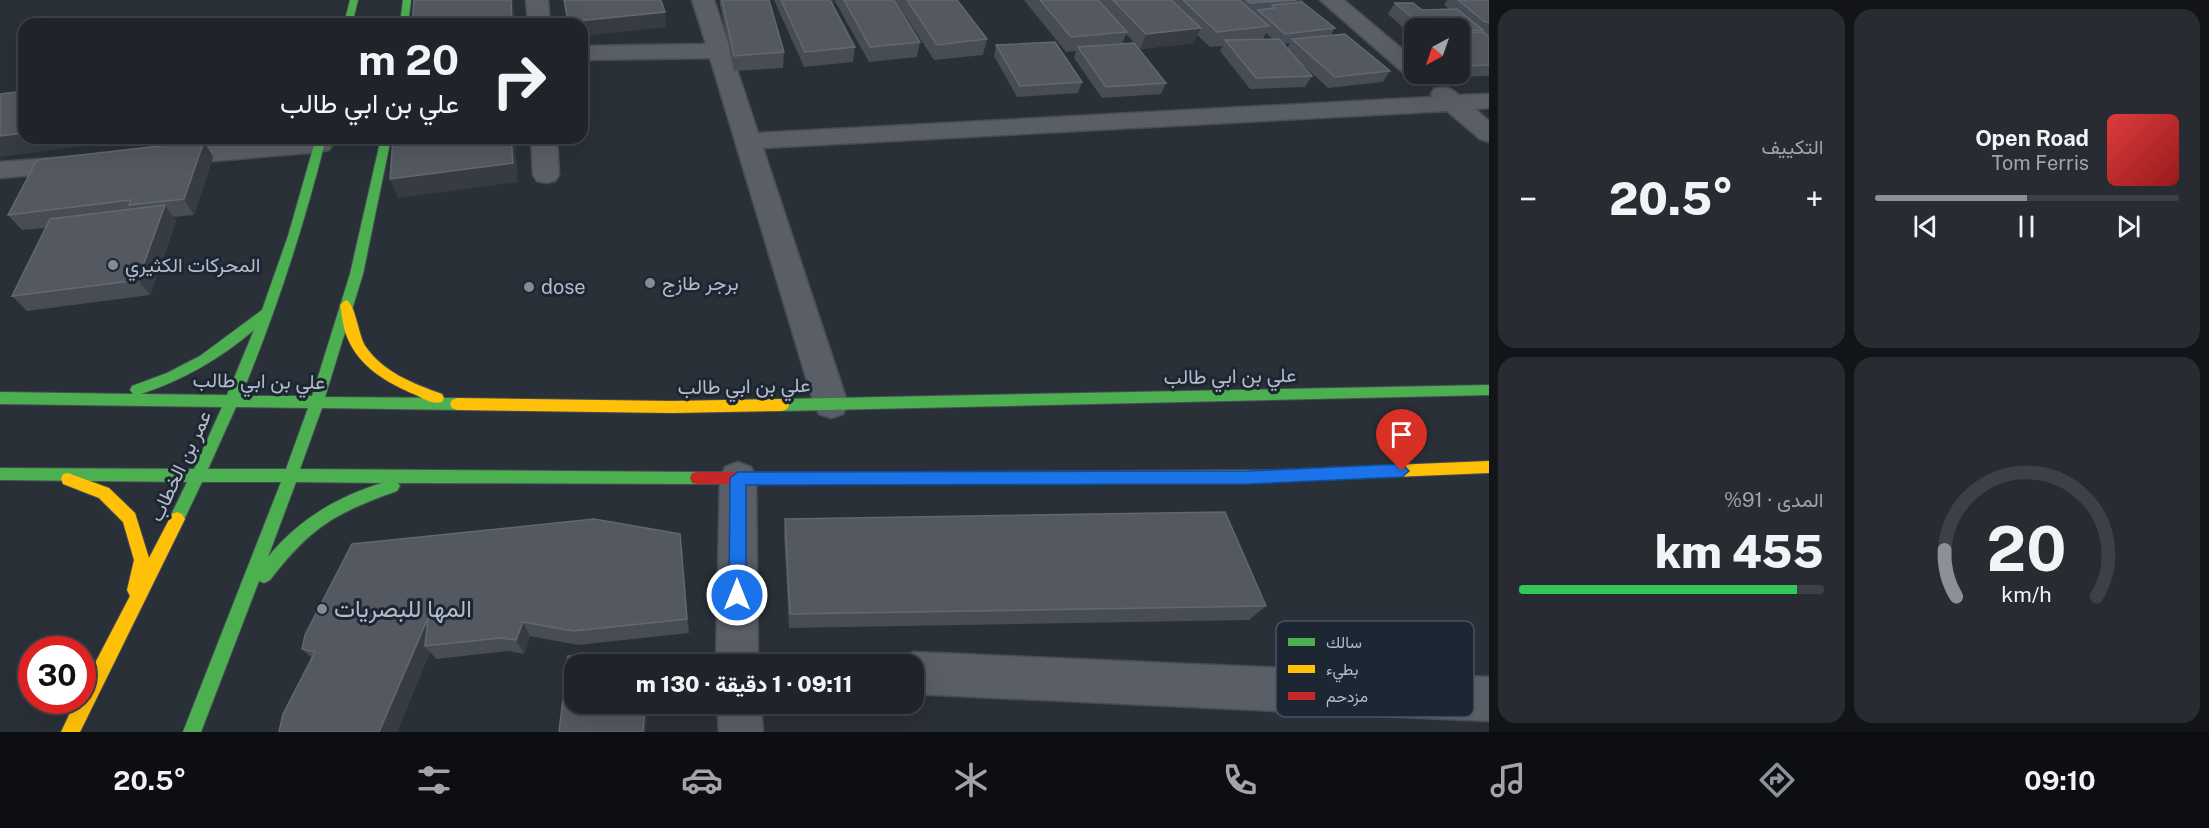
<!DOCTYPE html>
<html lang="ar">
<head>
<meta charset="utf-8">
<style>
	body { margin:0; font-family:"Public Sans",Vazirmatn,sans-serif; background:#282c32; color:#f1f3f6; direction:rtl; height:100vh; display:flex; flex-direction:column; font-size:22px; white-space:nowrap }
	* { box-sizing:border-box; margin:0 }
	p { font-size:20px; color:#a2a4a8 }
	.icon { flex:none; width:33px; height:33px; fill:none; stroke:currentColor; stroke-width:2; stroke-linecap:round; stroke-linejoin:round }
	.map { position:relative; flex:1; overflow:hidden; direction:ltr }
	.sheet { display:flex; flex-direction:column; gap:9px; padding:9px; background:#121417; width:720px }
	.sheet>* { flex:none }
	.guide { position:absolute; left:18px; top:18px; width:570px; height:126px; border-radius:18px; box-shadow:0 6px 24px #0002,0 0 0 2px #3d4147; direction:rtl; background:#20242a; color:#f1f3f6; overflow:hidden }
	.needle { width:39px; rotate:220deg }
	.controls { position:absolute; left:1404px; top:18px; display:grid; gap:12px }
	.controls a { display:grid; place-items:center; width:66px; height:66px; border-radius:12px; background:#20242a; box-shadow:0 6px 24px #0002,0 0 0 2px #3d4147; font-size:30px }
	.speed { position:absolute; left:18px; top:636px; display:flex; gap:12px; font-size:30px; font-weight:700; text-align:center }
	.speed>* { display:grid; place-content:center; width:78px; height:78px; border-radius:50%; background:#20242a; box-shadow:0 6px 24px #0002,0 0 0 2px #3d4147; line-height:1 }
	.speed .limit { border:9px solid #d22; background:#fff; color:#111 }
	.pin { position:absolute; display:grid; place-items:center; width:51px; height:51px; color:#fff; margin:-62px -26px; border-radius:50% 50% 50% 0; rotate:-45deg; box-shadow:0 0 6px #0007 }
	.pin .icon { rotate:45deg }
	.me { position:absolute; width:66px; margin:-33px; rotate:0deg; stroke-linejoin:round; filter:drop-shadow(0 0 4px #0008) }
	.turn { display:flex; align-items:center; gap:21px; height:126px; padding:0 30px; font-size:27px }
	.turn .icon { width:78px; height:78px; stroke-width:2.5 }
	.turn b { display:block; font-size:42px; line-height:51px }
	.big { font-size:45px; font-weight:800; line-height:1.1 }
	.sheet .tile { flex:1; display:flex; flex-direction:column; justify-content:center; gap:9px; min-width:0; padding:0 21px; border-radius:18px; background:#282c32 }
	.sheet .dial { align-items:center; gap:0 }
	.dial svg { height:156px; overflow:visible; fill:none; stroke:#3d4147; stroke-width:7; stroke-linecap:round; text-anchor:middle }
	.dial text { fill:#f1f3f6; stroke:none }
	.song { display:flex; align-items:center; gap:18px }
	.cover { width:72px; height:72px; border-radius:9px; background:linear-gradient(135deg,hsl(0 70% 55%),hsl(0 70% 35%)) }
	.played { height:6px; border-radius:3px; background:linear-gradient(90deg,#8c9099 50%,#3d4147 50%) }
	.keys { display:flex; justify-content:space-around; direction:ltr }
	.heat { display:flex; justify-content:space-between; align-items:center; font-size:33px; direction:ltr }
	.charge { height:9px; border-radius:4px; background:linear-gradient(90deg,#34c759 91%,#3d4147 0) }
	.sheet .tiles { flex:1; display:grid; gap:9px; grid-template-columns:repeat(2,1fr) }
	.trip { position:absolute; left:564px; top:654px; width:360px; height:60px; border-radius:18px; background:#20242a; box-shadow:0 6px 24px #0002,0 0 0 2px #3d4147; font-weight:800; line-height:60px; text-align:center; direction:rtl }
	.menu { display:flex; height:96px; justify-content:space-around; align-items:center; background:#0d0e11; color:#a2a4a8 }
	.menu .icon { width:42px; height:42px }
	.menu .current { color:#8c9099 }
	.menu b { font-size:27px; color:#f1f3f6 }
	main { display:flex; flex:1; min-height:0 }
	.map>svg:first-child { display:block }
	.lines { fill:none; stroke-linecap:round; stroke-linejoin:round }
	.street-casing { stroke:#484c55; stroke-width:3 }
	.fast-casing { stroke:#484c55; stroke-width:2 }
	.slow-casing { stroke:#484c55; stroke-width:2 }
	.jam-casing { stroke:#484c55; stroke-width:2 }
	.street { fill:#5a5e66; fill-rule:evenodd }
	.fast { fill:#4caf50; fill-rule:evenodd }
	.slow { fill:#ffc107; fill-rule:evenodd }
	.jam { fill:#c62828; fill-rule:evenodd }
	.wall { fill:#474c55; fill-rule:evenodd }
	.shaded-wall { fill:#373c44 }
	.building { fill:#535861; stroke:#626872; stroke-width:1.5 }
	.route { fill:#1a73e8; stroke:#114b97; stroke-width:1.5 }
	.poi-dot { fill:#848b96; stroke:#1d2633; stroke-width:2 }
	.labels { text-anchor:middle; stroke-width:6; stroke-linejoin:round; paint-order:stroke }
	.poi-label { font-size:20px; fill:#b4bcc9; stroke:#1d2633; text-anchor:start }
	.street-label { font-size:20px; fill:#b4bcc9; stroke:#1d2633 }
	.near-poi-label { font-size:24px; fill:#b4bcc9; stroke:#1d2633; text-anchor:start }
	.key { fill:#1d2633; stroke:#4a5360; stroke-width:1.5 }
	.key-label { font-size:16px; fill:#b4bcc9 }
</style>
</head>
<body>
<main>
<section class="sheet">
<div class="tiles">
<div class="tile">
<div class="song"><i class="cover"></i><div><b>Open Road</b><p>Tom Ferris</p></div></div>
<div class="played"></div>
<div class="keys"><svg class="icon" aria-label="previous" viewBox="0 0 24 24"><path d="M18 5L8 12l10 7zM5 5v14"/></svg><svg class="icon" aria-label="pause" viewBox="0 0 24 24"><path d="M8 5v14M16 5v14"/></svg><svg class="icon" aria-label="next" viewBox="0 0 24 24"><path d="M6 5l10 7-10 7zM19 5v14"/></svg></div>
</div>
<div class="tile"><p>التكييف</p>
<div class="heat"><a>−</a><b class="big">20.5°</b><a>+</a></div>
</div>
<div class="tile dial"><svg viewBox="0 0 100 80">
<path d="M14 69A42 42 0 1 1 86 69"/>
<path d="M14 69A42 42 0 0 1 8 45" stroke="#8c9099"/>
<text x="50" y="56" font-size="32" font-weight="700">20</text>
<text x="50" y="72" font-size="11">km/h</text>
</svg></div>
<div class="tile"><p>المدى · 91%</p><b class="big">455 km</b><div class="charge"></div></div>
</div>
</section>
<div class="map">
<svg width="1489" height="732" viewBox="0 0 1489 732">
	<rect width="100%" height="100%" fill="#2a3038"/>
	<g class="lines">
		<!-- street casing -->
		<g class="street-casing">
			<g id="street">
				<polygon points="526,0 548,0 550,24 528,24"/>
				<path d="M692,0H714L758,133L1433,97L1431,94L1434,89C1445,86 1451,88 1459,95L1489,94V108L1475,109L1489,121V142L1480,139L1447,111L763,148L848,404L843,414L831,418L819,414L814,404L710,58L582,60V46L706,44Z"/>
				<polygon points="1320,0 1344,0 1414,59 1414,74 1422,75 1406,75"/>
				<polygon points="298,138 327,138 333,144 329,150 320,152 166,165 157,163 153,157 157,151 166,149"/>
				<polygon points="531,138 557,138 559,175 555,181 546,183 537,181 533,175"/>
				<polygon points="79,156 88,158 92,164 88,170 0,178 0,162"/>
				<polygon points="738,462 751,467 756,478 758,664 716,664 720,478 725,467"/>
				<polygon points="914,652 1489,677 1489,721 914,694 914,664 896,664 899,658"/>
				<polygon points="717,704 761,704 763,732 719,732"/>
			</g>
		</g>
		<!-- fast casing -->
		<g class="fast-casing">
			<g id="fast">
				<polygon points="350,0 358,0 352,24 344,24"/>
				<polygon points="403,0 411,0 408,24 400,24"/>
				<path d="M316,138H326C304,226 276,312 241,396H312L350,274L381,138H391L363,274L325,397L457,398L462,400L464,404L462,408L457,410L322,408L300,469L697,472L702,473L704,478L702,483L697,484L398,483L400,486L397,491C335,513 311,527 270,580L264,583L259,581L201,732H183L281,482H202L182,524L177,526L172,524L169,519L187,482L0,480V468L194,469L222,407L0,404V392L133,394L130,390L132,386L167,373L200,356L262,310L288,236ZM254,330L227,395L141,394C183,380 220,359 254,330ZM236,407L308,408L286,469H208ZM296,482L382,483C336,497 298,520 268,557Z"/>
				<polygon points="1489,385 1489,395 782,411 777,409 775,405 777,401 782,399"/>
				<polygon points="1273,470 1278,471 1280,476 1278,481 1273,482 906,484 901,483 899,478 901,473 906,472"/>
			</g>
		</g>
		<!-- slow casing -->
		<g class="slow-casing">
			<g id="slow">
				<path d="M346,300C356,304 358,336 366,347C383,372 414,384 442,394L444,398L442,402C433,405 424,399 416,395C387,383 359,367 347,337C343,327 342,315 340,305Z"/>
				<polygon points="457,398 672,401 782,399 787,401 789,405 787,409 782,411 672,413 457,410 452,408 450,404 452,400"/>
				<polygon points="1489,461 1489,473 1273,482 1268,481 1266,476 1268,471 1273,470"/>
				<polygon points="68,473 109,488 135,513 149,558 172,514 177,512 182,514 185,519 80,732 61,732 76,700 82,700 82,688 130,596 127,590 134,560 123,522 99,498 63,484 61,479 63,474"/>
			</g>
		</g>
		<!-- jam casing -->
		<g class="jam-casing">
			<polygon id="jam" points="697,472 906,472 911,473 913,478 911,483 906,484 697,484 692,483 690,478 692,473"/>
		</g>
		<!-- street -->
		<use href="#street" class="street"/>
		<!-- fast -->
		<use href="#fast" class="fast"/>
		<!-- slow -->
		<use href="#slow" class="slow"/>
		<!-- jam -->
		<use href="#jam" class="jam"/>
	</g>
	<!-- wall -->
	<g class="wall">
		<polygon points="720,0 769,0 784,52 783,68 734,71 720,5"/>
		<polygon points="774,0 894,0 920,42 917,57 869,62 836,3 832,3 855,47 853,62 804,67"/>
		<polygon points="895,0 957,0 987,39 983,55 934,60"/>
		<path d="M1024,0H1303L1302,2L1335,28L1331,35L1390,71L1383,82L1328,88L1300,62L1312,76L1305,87L1250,89L1220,51L1223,46L1210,47L1197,35L1194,43L1140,49L1126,34L1122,44L1166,83L1161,94L1102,98L1074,58L1076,51L1066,52ZM1266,33L1273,39H1263ZM1290,43L1287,48L1284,44Z"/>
		<polygon points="1447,0 1489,0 1489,76 1437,77 1433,74 1460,74 1460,28 1414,28 1414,55 1403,45 1410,34 1388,14 1395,3 1422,10 1449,9 1444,5"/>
		<polygon points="996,45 1082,82 1078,93 1017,97 994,56"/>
		<polygon points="204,141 213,157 194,215 173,217 176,221 150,295 27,311 12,296 46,228 22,230 8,215"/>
		<polygon points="785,519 1266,606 1249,620 789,628 784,535"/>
		<polygon points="682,549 689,633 578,645 530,636 524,654 508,651 436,659 430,652 397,732 279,732 312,658 302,649"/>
	</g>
	<!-- shaded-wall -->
	<g class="shaded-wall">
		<polygon points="511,0 513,0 515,24 512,24"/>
		<polygon points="829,0 836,0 836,3 829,4"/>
		<polygon points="665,12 666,27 582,36 582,24 568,24 568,22"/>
		<polygon points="1201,28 1194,43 1140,49 1146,34"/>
		<polygon points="24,133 24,138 145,138 0,157 0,136"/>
		<polygon points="511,138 515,138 518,182 398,198 390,179"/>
		<polygon points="204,141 213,157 194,215 184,199"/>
		<polygon points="165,205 176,221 150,295 138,280"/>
		<polygon points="680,534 682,549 689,633 687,619"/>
		<polygon points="428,618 425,646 430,652 397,732 379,732"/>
		<polygon points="523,622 530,636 524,654 516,640"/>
		<polygon points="645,704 648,704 646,732 643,732"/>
	</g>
	<!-- building -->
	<g class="building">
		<polygon points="414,0 511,0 512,24 412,24"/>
		<polygon points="564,0 661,0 665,12 568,22"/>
		<polygon points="722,0 769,0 784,52 734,56"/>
		<polygon points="781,0 830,0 855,47 805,52"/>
		<polygon points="844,0 894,0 920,42 870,47"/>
		<polygon points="907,0 957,0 987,39 937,45"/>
		<polygon points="1040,0 1098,0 1127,32 1071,37"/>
		<polygon points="1113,0 1171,0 1201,28 1146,34"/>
		<polygon points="1183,0 1239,0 1269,26 1217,32"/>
		<polygon points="1247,0 1296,0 1250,3"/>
		<polygon points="1458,0 1489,0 1489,22 1485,22"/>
		<polygon points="1302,2 1335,28 1285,34 1258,10 1275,8 1272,5"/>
		<polygon points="1395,3 1413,3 1422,10 1457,9 1483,30 1460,31 1460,28 1424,28"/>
		<polygon points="1483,32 1489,37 1489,65 1460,66 1460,33"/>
		<polygon points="1345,34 1390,71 1335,77 1292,39"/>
		<polygon points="1279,39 1312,76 1256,78 1225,40"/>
		<polygon points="1055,42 1082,82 1020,86 996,45"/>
		<polygon points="1134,43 1166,83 1106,87 1078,47"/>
		<polygon points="24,91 24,133 0,136 0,94"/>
		<polygon points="393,138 511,138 513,163 390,179"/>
		<polygon points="204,141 184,199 129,205 131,200 8,215 37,160"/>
		<polygon points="165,205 138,280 12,296 50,219"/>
		<polygon points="1225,512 1266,606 790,614 785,519"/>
		<polygon points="594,519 680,534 687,619 573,631 523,622 516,640 500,638 425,646 428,618 379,732 279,732 283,714 315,652 302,649 305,635 352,544"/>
		<polygon points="568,656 647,656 647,664 574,664 574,704 645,704 643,732 559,732"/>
	</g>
	<!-- route -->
	<polygon class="route" points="1402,464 1409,471 1402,477 1249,484 746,485 746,595 743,600 737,603 731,600 729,595 730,478 738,472 1249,471"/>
	<!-- markers -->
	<g class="poi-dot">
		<circle cx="113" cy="265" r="6"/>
		<circle cx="650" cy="283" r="6"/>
		<circle cx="529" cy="287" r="6"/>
		<circle cx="322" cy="609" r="6"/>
	</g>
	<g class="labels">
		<!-- poi labels -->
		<g class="poi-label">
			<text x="125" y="272">المحركات الكثيري</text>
			<text x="662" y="290">برجر طازج</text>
			<text x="541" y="294">dose</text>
		</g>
		<!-- street labels -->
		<g class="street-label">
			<text transform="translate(1230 376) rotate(-1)" y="7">علي بن ابي طالب</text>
			<text transform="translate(259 381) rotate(1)" y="7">علي بن ابي طالب</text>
			<text transform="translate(744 386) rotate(-1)" y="7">علي بن ابي طالب</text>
			<text transform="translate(180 466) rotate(-65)" y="7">عمر بن الخطاب</text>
		</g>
		<!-- near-poi labels -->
		<g class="near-poi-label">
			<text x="334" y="617">المها للبصريات</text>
		</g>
	</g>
	<!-- legend -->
	<rect x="1276" y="621" width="198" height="96" rx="9" class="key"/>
	<rect x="1288" y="638" width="27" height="8" fill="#4caf50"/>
	<rect x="1288" y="665" width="27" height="8" fill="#ffc107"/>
	<rect x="1288" y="692" width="27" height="8" fill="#c62828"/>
	<g class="key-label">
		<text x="1326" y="648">سالك</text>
		<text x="1326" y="675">بطيء</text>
		<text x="1326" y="702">مزدحم</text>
	</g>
</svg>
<div class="controls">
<a><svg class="needle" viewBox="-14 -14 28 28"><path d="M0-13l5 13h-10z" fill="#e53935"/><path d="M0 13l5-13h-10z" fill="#a2a4a8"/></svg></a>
</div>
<div class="speed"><div class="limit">30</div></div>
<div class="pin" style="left:1402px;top:471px;background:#d93025"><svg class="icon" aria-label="arrive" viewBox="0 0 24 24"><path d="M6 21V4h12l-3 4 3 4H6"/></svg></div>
<svg class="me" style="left:737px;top:595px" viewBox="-20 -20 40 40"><circle r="17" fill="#1a73e8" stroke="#fff" stroke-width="3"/><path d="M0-11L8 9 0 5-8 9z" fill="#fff"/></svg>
<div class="trip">09:11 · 1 دقيقة · 130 m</div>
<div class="guide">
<div class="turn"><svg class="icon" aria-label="right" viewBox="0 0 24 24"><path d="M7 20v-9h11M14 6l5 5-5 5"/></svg><div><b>20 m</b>علي بن ابي طالب</div></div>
</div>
</div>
</main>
<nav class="menu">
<b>09:10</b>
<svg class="icon current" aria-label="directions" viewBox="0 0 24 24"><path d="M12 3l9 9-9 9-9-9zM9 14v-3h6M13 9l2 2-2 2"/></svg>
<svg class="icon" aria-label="music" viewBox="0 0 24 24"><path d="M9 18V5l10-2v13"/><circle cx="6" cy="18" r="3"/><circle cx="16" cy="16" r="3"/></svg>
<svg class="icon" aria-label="phone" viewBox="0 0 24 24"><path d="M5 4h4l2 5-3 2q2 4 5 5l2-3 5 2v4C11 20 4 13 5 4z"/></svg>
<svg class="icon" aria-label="climate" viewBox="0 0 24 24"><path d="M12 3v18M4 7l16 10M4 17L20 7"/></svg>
<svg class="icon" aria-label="car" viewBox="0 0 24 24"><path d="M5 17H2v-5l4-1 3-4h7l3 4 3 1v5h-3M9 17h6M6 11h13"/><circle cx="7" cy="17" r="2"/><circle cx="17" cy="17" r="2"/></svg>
<svg class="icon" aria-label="filters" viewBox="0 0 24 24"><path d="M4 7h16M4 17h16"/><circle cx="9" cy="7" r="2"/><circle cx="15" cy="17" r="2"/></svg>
<b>20.5°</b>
</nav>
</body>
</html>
